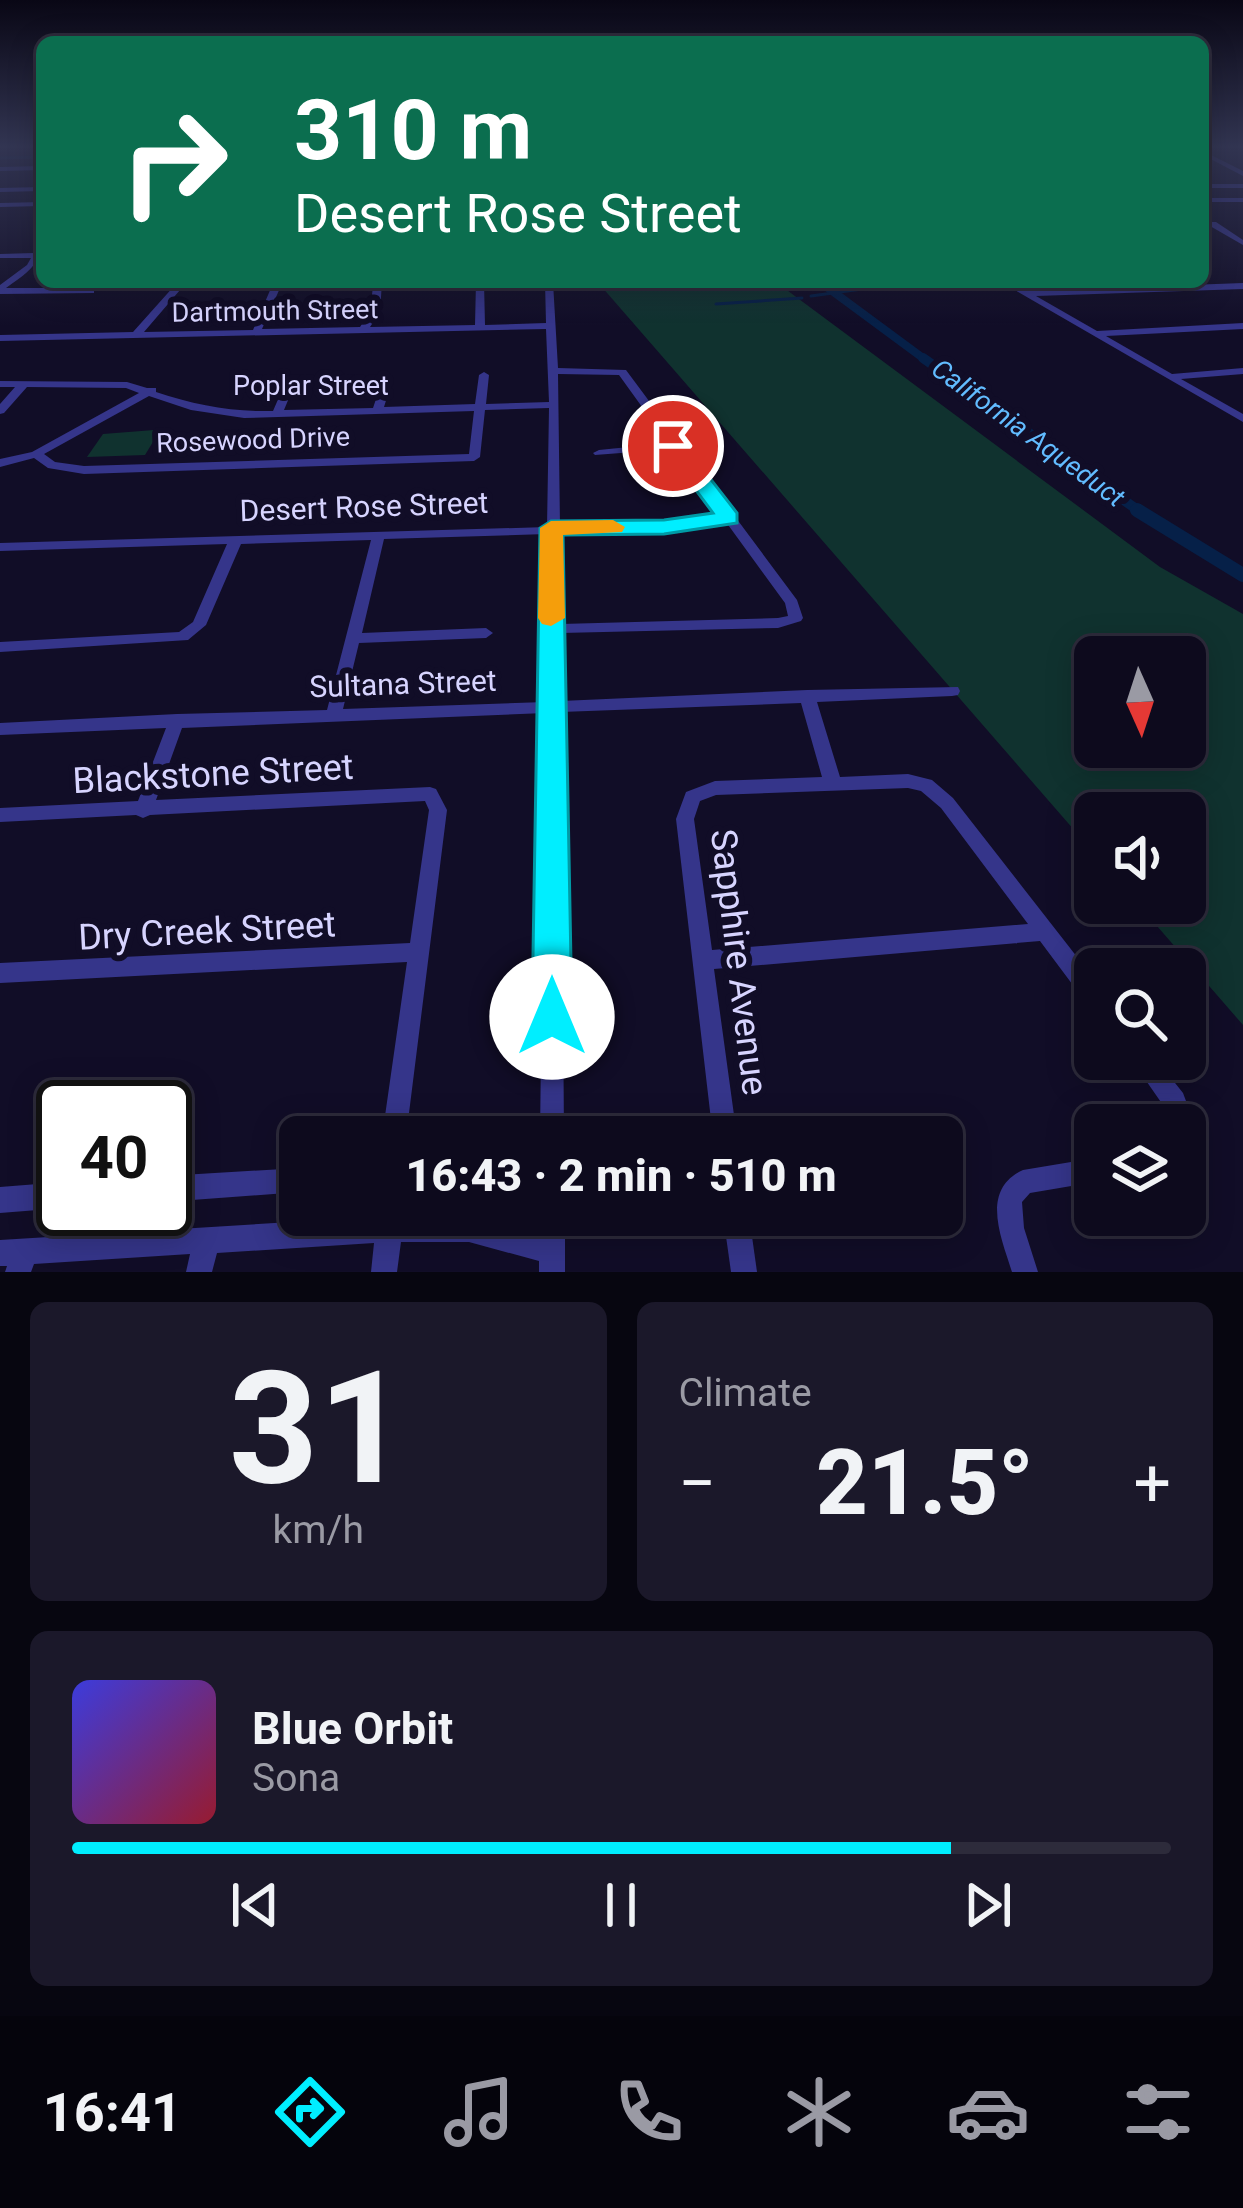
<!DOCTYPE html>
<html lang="en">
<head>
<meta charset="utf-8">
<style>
	body { margin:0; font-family:Roboto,sans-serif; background:#1b182a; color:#f1f3f6; height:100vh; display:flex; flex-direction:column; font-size:45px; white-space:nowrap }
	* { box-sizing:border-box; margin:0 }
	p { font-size:39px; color:#9a9aa4 }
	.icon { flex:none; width:66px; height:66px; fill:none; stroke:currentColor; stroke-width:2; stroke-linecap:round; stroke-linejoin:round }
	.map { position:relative; height:1272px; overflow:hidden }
	.details { display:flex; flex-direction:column; gap:30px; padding:30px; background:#070610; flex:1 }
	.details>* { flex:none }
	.banner { position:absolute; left:36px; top:36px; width:1173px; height:252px; border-radius:18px; box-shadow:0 6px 30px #0003,0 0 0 3px #2d2b3b; background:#0b6e4f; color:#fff; overflow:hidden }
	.needle { width:78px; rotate:177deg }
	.controls { position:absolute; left:1074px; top:636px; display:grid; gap:24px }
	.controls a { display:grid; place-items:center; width:132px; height:132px; border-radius:18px; background:#0d0a1d; box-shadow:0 6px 30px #0003,0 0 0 3px #2d2b3b; font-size:60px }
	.speed { position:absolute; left:36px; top:1080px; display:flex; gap:24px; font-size:60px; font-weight:700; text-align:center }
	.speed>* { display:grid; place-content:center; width:156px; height:156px; border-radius:50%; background:#0d0a1d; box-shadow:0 6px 30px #0003,0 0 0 3px #2d2b3b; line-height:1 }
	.speed .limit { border:6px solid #111; border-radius:18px; background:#fff; color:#111 }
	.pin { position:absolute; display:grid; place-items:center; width:102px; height:102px; color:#fff; margin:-51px; border:6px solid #fff; border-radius:50%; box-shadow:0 3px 12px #0007 }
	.me { position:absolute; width:132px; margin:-66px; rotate:0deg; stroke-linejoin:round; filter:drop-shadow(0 0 9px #0008) }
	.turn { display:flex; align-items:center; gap:42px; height:252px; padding:0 60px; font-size:54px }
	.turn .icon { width:156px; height:156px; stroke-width:2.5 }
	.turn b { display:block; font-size:84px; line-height:102px }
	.big { font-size:90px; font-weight:800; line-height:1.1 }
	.details .widget { flex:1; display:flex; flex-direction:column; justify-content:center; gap:18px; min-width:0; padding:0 42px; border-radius:18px; background:#1b182a }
	.details .dial { align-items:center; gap:0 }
	.dial b { font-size:156px; line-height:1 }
	.song { display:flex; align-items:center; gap:36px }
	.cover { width:144px; height:144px; border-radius:18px; background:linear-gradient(135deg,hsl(240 70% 55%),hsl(350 70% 35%)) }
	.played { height:12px; border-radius:6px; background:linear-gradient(90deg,#0ef 80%,#2d2b3b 80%) }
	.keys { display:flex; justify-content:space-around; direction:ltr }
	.heat { display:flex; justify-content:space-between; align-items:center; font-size:66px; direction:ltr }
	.details .tiles { flex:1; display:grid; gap:30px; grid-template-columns:1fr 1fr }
	.widget:last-child { grid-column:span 2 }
	.trip { position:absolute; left:279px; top:1116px; width:684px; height:120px; border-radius:18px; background:#0d0a1d; box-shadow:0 6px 30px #0003,0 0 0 3px #2d2b3b; font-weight:800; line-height:120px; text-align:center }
	.dock { display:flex; height:192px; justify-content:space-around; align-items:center; background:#05040c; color:#9a9aa4 }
	.dock .icon { width:84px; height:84px }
	.dock .selected { color:#0ef }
	.dock b { font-size:54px; color:#f1f3f6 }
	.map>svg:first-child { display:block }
	.green { fill:#10322f; fill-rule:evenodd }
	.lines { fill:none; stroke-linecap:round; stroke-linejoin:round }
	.stream { stroke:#062048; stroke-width:3 }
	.canal-far2 { stroke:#062048; stroke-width:8 }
	.canal-far1 { stroke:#062048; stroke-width:10 }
	.canal { stroke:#062048; stroke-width:14 }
	.minor { fill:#35358a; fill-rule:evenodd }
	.route { fill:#0ef; stroke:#009ba6; stroke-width:3 }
	.slow { fill:#f59e0b }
	.labels { text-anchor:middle; stroke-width:12; stroke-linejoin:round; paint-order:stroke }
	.far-street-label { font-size:27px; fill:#d7d4ff; stroke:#110d27 }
	.far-water-label { font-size:27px; font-style:italic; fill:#62bcff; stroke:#110d27 }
	.street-label { font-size:30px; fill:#d7d4ff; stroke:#110d27 }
	.near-street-label { font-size:36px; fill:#d7d4ff; stroke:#110d27 }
</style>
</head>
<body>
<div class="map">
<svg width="1243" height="1272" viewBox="0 0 1243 1272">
	<rect width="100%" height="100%" fill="#110d27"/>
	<!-- green -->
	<g class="green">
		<path d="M571,282H776L1160,567L1243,614V1025L1137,903H1185V813H1095V854L601,286L572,287ZM1095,657H1185V747H1095Z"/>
		<polygon points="154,430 159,432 145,455 87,457 103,434"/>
	</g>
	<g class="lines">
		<!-- stream -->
		<g class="stream">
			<polyline points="0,158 42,157"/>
			<polyline points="917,283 948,282"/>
			<polyline points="883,287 916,282"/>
			<polyline points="811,296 862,289"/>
			<polyline points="716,304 802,298"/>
		</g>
		<!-- canal-far2 -->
		<polyline class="canal-far2" points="820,282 927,361"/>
		<!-- canal-far1 -->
		<polyline class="canal-far1" points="923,358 1142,513"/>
		<!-- canal -->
		<polyline class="canal" points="1137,510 1243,575"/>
		<!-- minor -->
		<g class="minor">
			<polygon points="1203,151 1243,171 1243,176 1203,155"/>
			<polygon points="42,166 42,170 0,171 0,167"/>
			<rect x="1203" y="184" width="40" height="4"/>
			<polygon points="42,187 42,191 0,192 0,188"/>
			<rect x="1203" y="198" width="40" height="4"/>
			<polygon points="42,202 42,206 0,207 0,203"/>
			<polygon points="1210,222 1216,222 1243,240 1243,245 1210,226"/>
			<path d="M39,243H42C42,264 24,275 6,288H91L94,289V293L0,294V285L27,265L31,258H0V254L34,253Z"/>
			<path d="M275,282H382L380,312L370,327L475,325L476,282H484L485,325L546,323L545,282H553L558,368L626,370L797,600L803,618L801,621L778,628L561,633V701L807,690L958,687L960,691L958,695L952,696L817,702L840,777L908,774L932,780L953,798L1095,980V1007L1087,1004L1040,941L714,969L737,1137H713L676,819L686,792L715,781L822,777L801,703L561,712L564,1137H540L545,713L182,728L156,800L430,787L436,789L447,810L406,1137H382L407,962L0,983V963L410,943L429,810L425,801L150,815L143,818L136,815L0,822V808L138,801L166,728L0,735V723L177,714L327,710L371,540L241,544L206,625L188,640L0,652V642L179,632L193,622L227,544L0,551V543L547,527L549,408L485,410L480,457L474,461L84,474L48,468L34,458L0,467V459L32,452L139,393L126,388L27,387L4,413L0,414V404L15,387H0V381L127,382L147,388H156V392C195,405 232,412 273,411L286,381L291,378L296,381L284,410L373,408L383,378L388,375L393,378L384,407L475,404L479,375L484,372L489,375L486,404L549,402L546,329L0,341V335L133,332L175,285ZM373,286L370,312L360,327L262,329L280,288ZM271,288L253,330L144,332L180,290ZM558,374L619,375L668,443L599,450L593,453L595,455L673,449L721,515L665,523L560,526ZM149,396L191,410L244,418L474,411L469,454L84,466L55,462L44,454ZM726,522L785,603L788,616L778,618L561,624L560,534L665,531ZM547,534L546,626L544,629L546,632L545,702L343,709L359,643L486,638L493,633L486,628L362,633L384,539ZM908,788L921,791L941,808L1028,924L712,950L694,819L700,801L716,795Z"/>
			<polygon points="1001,282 1011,282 1027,291 1243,283 1243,289 1036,296 1097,331 1243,323 1243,329 1106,336 1172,374 1243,368 1243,374 1181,379 1243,414 1243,422"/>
			<polygon points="1131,1059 1156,1059 1183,1093 1195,1125 1191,1133 1185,1136 1185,1125 1171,1125 1165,1108"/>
			<path d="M1095,1158V1182L1030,1193L1022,1202L1024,1228L1038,1272H1012C1001,1237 980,1190 1023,1170Z"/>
			<polygon points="300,1168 300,1192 165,1202 165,1176"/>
			<polygon points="63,1182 63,1208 0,1213 0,1187"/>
			<polygon points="539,1215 565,1215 565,1272 539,1272 539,1261 469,1242 401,1242 397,1272 371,1272 374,1243 217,1253 212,1272 186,1272 190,1254 34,1264 31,1272 5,1272 7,1266 0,1266 0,1240 389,1216 469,1216 539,1235"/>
			<polygon points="723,1215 749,1215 757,1272 731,1272"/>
		</g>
	</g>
	<!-- sky -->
	<linearGradient id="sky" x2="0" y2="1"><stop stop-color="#090715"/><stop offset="0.45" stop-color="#323552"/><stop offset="1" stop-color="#323552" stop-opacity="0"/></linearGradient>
	<rect width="1243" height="326" fill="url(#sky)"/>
	<!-- route -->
	<polygon class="route" points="673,439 681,441 737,513 737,523 664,534 563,535 572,1017 566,1031 552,1036 538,1031 532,1017 540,528 551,521 664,520 713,513 663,446"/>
	<!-- slow -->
	<polygon class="slow" points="613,520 625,527 622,532 563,535 565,618 551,626 542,624 538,618 540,528 551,521"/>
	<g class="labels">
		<!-- far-street labels -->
		<g class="far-street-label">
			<text transform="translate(275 311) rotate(-1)" y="9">Dartmouth Street</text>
			<text x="311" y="395">Poplar Street</text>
			<text transform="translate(253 440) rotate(-2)" y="9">Rosewood Drive</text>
		</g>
		<!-- far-water labels -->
		<g class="far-water-label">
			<text transform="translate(1028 433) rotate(36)" y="9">California Aqueduct</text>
		</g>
		<!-- street labels -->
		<g class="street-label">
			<text transform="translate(364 507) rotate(-2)" y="10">Desert Rose Street</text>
			<text transform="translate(403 684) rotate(-2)" y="10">Sultana Street</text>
		</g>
		<!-- near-street labels -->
		<g class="near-street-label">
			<text transform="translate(213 773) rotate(-3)" y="13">Blackstone Street</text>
			<text transform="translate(207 930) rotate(-3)" y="13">Dry Creek Street</text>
			<text transform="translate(740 962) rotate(83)" y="13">Sapphire Avenue</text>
		</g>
	</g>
</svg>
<div class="controls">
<a><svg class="needle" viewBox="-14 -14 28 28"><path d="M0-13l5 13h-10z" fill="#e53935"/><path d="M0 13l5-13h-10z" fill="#9a9aa4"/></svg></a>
<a><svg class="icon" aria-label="sound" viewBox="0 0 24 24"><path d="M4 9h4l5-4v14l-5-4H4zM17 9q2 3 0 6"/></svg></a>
<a><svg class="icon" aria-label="search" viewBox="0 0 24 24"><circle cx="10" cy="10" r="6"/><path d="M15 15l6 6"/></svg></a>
<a><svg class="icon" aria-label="layers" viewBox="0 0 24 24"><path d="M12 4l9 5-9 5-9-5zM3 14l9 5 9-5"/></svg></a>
</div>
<div class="speed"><div class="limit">40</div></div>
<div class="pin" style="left:673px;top:446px;background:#d93025"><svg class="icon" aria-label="arrive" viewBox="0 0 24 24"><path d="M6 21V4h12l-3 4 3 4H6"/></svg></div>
<svg class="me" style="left:552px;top:1017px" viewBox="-20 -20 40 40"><circle r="19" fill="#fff"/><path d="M0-13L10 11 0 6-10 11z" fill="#0ef"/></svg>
<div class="trip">16:43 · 2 min · 510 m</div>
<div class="banner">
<div class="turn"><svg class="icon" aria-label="right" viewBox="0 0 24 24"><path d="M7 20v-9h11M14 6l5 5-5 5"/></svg><div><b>310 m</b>Desert Rose Street</div></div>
</div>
</div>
<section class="details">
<div class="tiles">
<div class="widget dial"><b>31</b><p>km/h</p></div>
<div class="widget"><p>Climate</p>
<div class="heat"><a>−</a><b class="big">21.5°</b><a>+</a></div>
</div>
<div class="widget">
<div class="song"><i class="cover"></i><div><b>Blue Orbit</b><p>Sona</p></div></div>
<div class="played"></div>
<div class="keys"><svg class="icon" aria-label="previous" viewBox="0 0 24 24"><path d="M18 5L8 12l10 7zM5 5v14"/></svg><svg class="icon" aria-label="pause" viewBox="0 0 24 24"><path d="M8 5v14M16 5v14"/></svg><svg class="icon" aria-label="next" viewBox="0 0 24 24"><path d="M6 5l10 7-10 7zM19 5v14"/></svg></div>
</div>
</div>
</section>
<nav class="dock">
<b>16:41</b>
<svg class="icon selected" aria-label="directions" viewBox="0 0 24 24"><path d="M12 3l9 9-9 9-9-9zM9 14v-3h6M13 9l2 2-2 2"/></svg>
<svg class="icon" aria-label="music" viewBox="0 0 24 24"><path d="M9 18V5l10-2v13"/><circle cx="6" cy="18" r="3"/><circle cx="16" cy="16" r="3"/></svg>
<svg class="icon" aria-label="phone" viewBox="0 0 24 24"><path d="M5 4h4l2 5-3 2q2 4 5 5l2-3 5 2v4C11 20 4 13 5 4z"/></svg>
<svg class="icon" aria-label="climate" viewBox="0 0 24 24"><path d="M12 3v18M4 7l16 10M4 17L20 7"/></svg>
<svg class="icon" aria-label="car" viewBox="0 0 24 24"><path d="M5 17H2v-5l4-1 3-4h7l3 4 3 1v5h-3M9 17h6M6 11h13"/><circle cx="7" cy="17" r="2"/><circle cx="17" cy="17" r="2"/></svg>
<svg class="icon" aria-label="filters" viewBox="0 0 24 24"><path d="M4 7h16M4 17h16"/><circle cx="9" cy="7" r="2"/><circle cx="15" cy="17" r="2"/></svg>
</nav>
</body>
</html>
